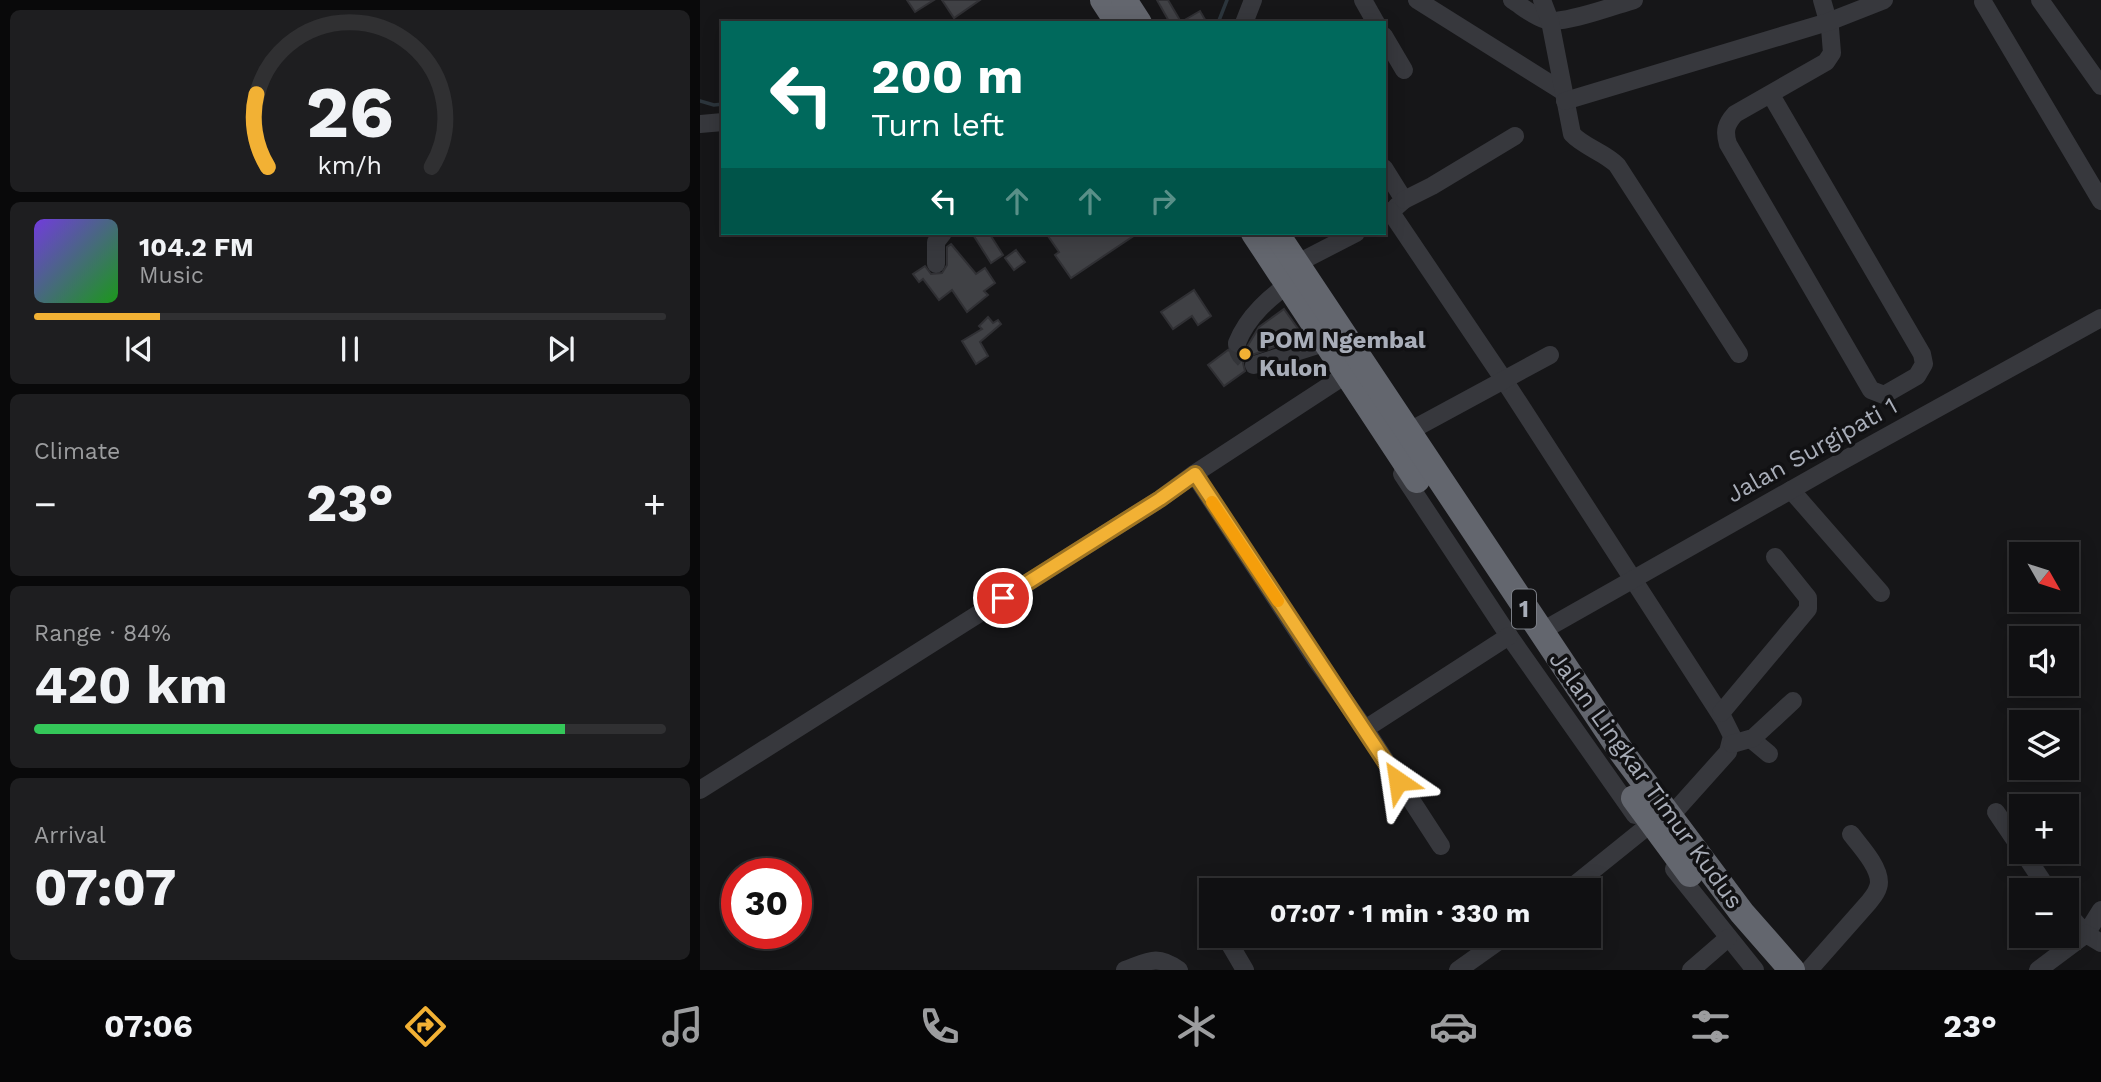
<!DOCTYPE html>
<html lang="en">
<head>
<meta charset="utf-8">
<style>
	body { margin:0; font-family:"Work Sans",sans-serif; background:#1e1e20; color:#f1f3f6; height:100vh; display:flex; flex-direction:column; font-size:26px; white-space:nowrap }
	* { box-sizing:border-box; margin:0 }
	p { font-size:23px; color:#9c9d9f }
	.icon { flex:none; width:38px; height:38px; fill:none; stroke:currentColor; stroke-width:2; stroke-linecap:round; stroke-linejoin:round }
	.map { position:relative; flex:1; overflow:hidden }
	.details { display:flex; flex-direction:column; gap:10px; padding:10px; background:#09090a; width:700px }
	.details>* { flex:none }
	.top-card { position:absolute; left:21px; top:21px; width:665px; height:214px; border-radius:0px; box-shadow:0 4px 18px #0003,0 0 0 2px #303032; background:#00695c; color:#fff; overflow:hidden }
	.needle { width:46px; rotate:129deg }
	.controls { position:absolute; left:1309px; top:542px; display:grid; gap:14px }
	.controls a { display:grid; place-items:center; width:70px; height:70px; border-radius:0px; background:#101012; box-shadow:0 4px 18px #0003,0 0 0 2px #303032; font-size:35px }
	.speed { position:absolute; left:21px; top:858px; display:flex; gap:14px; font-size:35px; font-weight:700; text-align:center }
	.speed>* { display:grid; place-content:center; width:91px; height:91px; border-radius:50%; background:#101012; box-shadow:0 4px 18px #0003,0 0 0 2px #303032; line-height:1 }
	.speed .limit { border:10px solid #d22; background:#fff; color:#111 }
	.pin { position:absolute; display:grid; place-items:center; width:60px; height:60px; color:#fff; margin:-30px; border:4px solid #fff; border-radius:50%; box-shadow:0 2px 7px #0007 }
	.me { position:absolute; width:77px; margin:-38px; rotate:328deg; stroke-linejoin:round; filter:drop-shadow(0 0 5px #0008) }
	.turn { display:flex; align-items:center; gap:24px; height:147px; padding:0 35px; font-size:32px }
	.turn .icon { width:91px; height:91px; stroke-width:2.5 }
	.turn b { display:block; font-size:49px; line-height:60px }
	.lanes { display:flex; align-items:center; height:66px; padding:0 35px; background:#0003; justify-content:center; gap:35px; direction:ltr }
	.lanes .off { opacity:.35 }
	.big { font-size:52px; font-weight:700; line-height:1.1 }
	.details .widget { flex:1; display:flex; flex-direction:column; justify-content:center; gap:10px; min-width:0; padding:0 24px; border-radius:10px; background:#1e1e20 }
	.details .dial { align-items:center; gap:0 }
	.dial svg { height:182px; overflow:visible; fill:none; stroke:#303032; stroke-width:7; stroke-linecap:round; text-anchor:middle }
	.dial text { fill:#f1f3f6; stroke:none }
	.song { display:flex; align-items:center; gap:21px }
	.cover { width:84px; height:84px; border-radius:10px; background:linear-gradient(135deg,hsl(260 70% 55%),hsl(120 70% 35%)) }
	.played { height:7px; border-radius:4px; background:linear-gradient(90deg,#f2b134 20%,#303032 20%) }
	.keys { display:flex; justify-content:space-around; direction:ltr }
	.heat { display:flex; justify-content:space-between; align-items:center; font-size:38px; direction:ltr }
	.charge { height:10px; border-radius:5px; background:linear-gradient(90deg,#34c759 84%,#303032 0) }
	.trip { position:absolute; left:499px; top:878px; width:402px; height:70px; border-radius:0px; background:#101012; box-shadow:0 4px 18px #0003,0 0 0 2px #303032; font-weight:700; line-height:70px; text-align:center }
	.tabs { display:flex; height:112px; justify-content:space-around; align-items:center; background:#060607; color:#9c9d9f }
	.tabs .icon { width:49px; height:49px }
	.tabs .on { color:#f2b134 }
	.tabs b { font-size:32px; color:#f1f3f6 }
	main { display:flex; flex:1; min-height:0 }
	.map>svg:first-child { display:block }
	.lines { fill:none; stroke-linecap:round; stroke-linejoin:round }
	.stream { stroke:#2c353c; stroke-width:3.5 }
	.building { fill:#404145; stroke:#303034; stroke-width:2 }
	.minor-tunnel { stroke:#333438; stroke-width:18; stroke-dasharray:18 9; stroke-linecap:butt }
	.minor { stroke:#37383d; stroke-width:18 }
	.highway { stroke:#63666e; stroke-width:26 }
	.route-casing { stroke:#9d7322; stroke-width:18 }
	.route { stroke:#f2b134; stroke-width:12 }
	.slow { stroke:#f59e0b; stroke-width:12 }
	.poi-dot { fill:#f2b134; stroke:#111113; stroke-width:2.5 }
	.labels { text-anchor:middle; stroke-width:7; stroke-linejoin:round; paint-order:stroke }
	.shield { fill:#111113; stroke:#7b7e86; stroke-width:2 }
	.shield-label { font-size:23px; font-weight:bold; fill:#a8adb8 }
	.poi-label { font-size:24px; font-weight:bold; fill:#a8adb8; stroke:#111113; text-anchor:start }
	.street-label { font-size:24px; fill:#a8adb8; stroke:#111113 }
</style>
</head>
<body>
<main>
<section class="details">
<div class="widget dial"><svg viewBox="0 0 100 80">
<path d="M14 69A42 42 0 1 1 86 69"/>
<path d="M14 69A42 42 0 0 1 9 37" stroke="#f2b134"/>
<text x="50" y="56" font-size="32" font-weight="700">26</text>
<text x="50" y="72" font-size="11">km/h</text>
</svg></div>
<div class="widget">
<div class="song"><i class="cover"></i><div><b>104.2 FM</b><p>Music</p></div></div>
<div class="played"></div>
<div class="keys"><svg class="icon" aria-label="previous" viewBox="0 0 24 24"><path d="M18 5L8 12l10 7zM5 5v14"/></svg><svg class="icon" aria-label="pause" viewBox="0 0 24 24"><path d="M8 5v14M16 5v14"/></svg><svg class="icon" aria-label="next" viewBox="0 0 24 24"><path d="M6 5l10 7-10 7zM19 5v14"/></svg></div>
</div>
<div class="widget"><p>Climate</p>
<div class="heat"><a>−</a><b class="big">23°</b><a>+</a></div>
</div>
<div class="widget"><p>Range · 84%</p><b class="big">420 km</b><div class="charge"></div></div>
<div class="widget"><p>Arrival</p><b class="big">07:07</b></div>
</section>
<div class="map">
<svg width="1401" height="970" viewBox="0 0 1401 970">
	<rect width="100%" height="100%" fill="#161618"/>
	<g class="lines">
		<!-- stream -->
		<g class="stream">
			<polyline points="518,23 527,0"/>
			<polyline points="0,101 14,105 23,104"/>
		</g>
	</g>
	<!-- building -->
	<g class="building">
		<polygon points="207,0 234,0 215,12"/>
		<polygon points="242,0 280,0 254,18"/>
		<polygon points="457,0 468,0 481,22 500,11 507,23 470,23"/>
		<polygon points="272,233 289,233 303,255 291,263"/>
		<polygon points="346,233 438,233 371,278 355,255 359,252"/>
		<polygon points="251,244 276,274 285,268 295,283 284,291 288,295 267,312 252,290 239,300 223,279 219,282 213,274 225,266 231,274 242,273 247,265 247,247"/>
		<polygon points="316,250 325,262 314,270 305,258"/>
		<polygon points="494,290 511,316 498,325 492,316 473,329 461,312"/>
		<polygon points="584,309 599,330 580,345 546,357 543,363 545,371 524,386 508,365 528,350 537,354 544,352 559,327"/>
		<polygon points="288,317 293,323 298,320 301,324 280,342 288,356 276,364 262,341 282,329 279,326"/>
	</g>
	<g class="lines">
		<!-- minor-tunnel -->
		<path class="minor-tunnel" d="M537,343C537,355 543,360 554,365"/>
		<!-- minor -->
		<g class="minor">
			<polyline points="663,0 676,23"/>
			<polyline points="717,0 862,91"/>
			<path d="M812,0C823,7 834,17 846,20C863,25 916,5 934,0"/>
			<path d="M842,0L850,21L872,134C884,147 904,152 917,165L1039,354"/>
			<polyline points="1340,0 1401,86"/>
			<polyline points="1283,2 1401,201"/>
			<polyline points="544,23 553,0"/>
			<polyline points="684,36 704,70"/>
			<path d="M1071,95L1222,354L1224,364L1217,376L1184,395L1171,390L1028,144C1024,131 1026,124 1035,114L1126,62L1132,53L1130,28L1122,0"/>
			<polyline points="865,101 1128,22 1184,0"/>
			<polyline points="0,124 23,122"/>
			<polyline points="684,168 704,200 696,207"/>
			<polyline points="704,200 732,186 815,136"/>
			<polyline points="690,211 804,380 1024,720 1032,736 1028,752 976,810"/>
			<polyline points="236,264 236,242 243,233"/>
			<polyline points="588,268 656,233"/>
			<path d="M537,343C547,317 571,295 595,280"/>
			<polyline points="554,365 618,345 632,336"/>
			<polyline points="647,374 494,474 616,660 665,729"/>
			<polyline points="717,427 850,355"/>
			<polyline points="702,474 809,636 935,815"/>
			<polyline points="1091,490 1181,593"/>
			<polyline points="849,627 1135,465 1401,318"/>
			<polyline points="1021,713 1108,609 1108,598 1075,557"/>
			<polyline points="1051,739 1069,754"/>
			<polyline points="1032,744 1053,738 1093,701"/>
			<polyline points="0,790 460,499 494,474"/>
			<polyline points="1296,812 1321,849"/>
			<polyline points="741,846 665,729 809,636"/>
			<polyline points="1323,852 1349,891"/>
			<polyline points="974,869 1055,970"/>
			<polyline points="867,891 944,829"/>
			<polyline points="1367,913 1386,934 1401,910"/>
			<polyline points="525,936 545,970"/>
			<path d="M425,970C449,961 457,954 479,970"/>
			<polyline points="758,970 806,936"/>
			<polyline points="991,970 1028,938"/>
			<path d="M1109,970L1169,902C1173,897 1179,890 1179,882C1179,866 1160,846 1151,834"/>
			<polyline points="1338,970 1386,934 1401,943"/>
		</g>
		<!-- highway -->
		<g class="highway">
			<polyline points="403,0 418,23"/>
			<polyline points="424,0 439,23"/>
			<polyline points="554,233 717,480"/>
			<polyline points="576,233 923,754 1042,913 1092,970"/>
			<polyline points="934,798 990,874"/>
		</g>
	</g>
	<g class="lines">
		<!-- route casing -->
		<g class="route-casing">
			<polyline id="route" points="303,598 460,499 495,474 698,781"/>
		</g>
		<!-- route -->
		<use href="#route" class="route"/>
		<!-- slow -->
		<polyline class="slow" points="512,502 578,601"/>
	</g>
	<!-- markers -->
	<circle class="poi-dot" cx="545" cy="354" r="7"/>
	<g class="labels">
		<!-- shield labels -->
		<rect class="shield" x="812" y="589.5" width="24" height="39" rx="5"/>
		<g class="shield-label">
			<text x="824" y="617">1</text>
		</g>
		<!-- poi labels -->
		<g class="poi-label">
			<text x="559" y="348">POM Ngembal<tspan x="559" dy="28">Kulon</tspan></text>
		</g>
		<!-- street labels -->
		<g class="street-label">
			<text transform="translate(1112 450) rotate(-29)" y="8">Jalan Surgipati 1</text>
			<text transform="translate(946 780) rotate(54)" y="8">Jalan Lingkar Timur Kudus</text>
		</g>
	</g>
</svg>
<div class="controls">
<a><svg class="needle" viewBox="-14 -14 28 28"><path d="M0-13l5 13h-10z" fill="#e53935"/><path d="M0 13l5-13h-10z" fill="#9c9d9f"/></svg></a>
<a><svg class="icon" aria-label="sound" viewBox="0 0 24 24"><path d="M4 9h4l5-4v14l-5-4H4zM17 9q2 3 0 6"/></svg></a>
<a><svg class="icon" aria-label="layers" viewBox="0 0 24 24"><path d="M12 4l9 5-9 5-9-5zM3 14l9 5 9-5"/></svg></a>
<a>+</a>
<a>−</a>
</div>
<div class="speed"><div class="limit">30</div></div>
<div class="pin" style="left:303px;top:598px;background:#d93025"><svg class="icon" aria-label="arrive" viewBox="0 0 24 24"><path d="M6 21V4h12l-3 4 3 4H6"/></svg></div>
<svg class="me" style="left:698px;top:781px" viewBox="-20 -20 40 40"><path d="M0-17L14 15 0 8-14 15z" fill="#f2b134" stroke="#fff" stroke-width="4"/></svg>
<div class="trip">07:07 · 1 min · 330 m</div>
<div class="top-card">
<div class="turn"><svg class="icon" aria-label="left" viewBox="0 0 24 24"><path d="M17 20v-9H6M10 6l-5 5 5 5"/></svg><div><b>200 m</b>Turn left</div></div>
<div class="lanes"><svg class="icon" aria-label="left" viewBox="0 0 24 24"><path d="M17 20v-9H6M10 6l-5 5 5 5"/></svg><svg class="icon off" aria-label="ahead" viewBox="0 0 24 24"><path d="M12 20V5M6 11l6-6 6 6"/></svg><svg class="icon off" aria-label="ahead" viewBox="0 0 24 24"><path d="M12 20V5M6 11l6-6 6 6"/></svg><svg class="icon off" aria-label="right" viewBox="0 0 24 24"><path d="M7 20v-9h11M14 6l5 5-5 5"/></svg></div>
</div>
</div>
</main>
<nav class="tabs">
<b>07:06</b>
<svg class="icon on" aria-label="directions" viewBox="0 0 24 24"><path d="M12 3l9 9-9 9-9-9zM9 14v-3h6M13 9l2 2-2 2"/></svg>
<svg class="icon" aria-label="music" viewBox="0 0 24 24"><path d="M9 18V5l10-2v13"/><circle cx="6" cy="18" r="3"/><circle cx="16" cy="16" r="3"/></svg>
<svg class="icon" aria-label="phone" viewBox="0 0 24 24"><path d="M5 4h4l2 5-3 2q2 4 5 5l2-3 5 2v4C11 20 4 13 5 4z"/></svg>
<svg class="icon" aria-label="climate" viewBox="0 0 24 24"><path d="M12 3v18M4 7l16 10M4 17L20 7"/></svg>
<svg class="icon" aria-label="car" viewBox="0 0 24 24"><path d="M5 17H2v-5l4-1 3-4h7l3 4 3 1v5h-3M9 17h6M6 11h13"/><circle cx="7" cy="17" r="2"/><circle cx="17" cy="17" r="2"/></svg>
<svg class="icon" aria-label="filters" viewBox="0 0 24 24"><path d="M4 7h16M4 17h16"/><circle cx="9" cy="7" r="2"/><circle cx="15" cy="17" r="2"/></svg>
<b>23°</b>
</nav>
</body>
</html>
